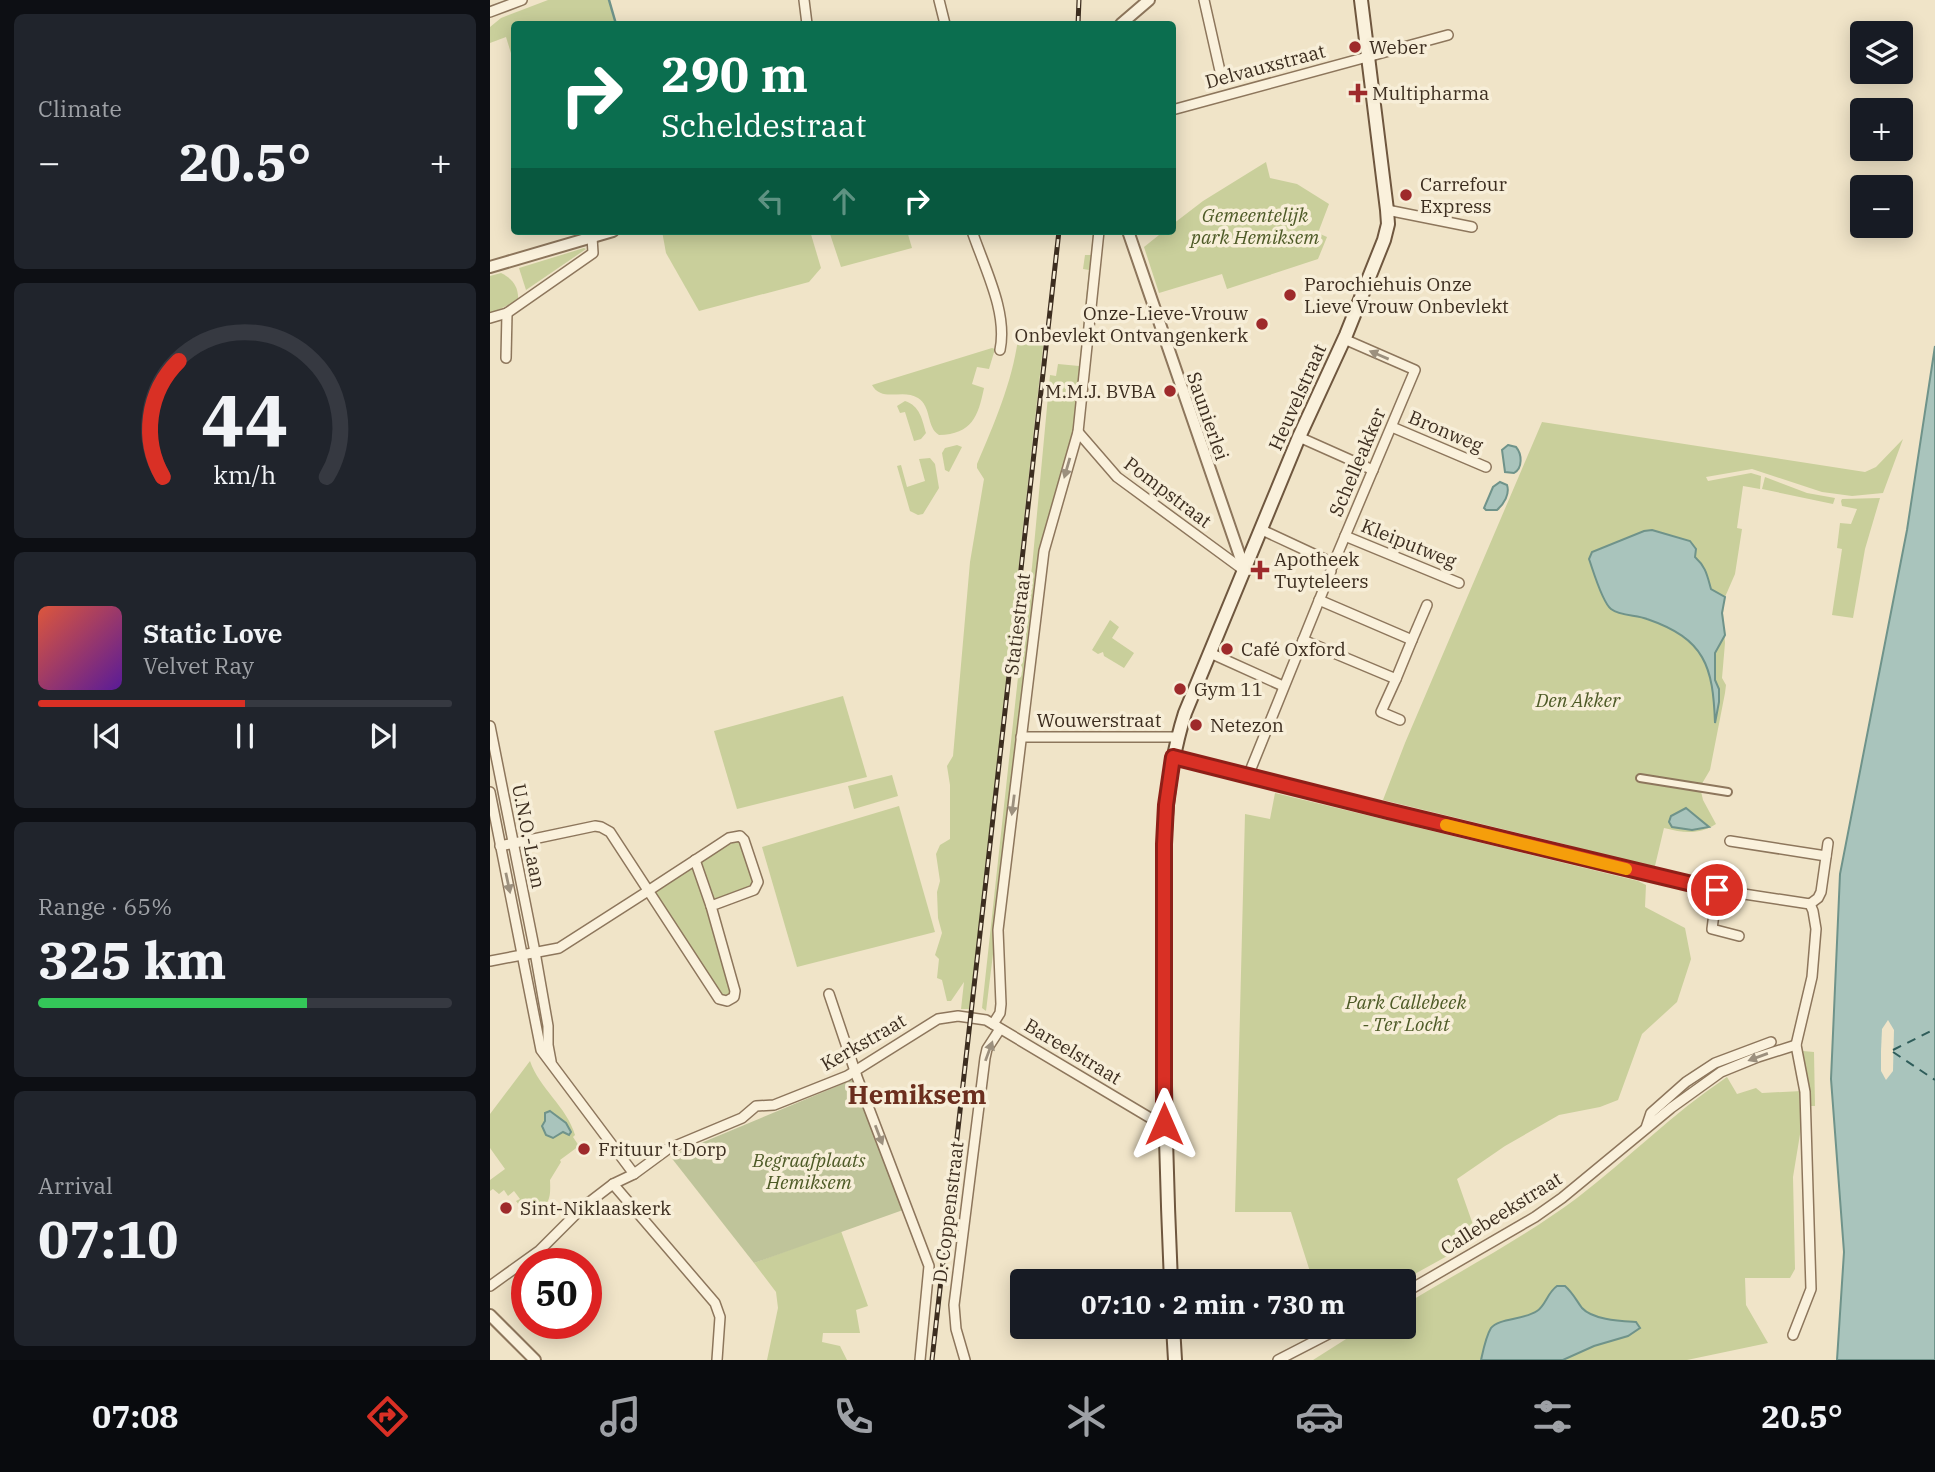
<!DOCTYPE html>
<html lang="en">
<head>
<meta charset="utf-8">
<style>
	body { margin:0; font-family:"IBM Plex Serif",serif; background:#20242c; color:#f1f3f6; height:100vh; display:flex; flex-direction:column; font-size:26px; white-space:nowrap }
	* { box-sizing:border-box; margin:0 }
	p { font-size:23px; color:#9ea1a6 }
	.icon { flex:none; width:38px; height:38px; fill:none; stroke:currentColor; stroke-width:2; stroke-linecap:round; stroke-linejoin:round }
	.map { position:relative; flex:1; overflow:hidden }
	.drawer { display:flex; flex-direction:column; gap:14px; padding:14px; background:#0d0f14; width:490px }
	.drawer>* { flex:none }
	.hud { position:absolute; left:21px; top:21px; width:665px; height:214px; border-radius:7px; box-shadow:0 4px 18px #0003; background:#0b6e4f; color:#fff; overflow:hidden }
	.controls { position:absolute; left:1360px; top:21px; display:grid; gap:14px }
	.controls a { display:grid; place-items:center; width:63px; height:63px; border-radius:7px; background:#171b24; box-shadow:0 4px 18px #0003; font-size:35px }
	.speed { position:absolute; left:21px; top:1248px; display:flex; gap:14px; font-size:35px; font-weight:700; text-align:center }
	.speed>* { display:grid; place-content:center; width:91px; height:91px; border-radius:50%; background:#171b24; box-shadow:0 4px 18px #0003; line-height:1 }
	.speed .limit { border:10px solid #d22; background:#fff; color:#111 }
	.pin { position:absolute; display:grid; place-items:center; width:60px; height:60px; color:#fff; margin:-30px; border:4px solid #fff; border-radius:50%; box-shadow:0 2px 7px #0007 }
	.me { position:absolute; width:77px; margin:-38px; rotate:0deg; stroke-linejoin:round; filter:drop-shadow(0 0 5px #0008) }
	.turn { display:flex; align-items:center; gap:24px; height:147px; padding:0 35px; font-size:32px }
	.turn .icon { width:91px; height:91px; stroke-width:2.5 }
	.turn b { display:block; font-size:49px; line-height:60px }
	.lanes { display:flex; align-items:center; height:66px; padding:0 35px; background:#0003; justify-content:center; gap:35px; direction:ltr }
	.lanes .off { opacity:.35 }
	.big { font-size:52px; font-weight:700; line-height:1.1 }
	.drawer .tile { flex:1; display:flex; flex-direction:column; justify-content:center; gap:10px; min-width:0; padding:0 24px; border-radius:10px; background:#20242c }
	.drawer .dial { align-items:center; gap:0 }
	.dial svg { height:182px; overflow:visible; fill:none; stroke:#363941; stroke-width:7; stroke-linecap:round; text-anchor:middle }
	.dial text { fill:#f1f3f6; stroke:none }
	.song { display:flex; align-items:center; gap:21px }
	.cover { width:84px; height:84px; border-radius:10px; background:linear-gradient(135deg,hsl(10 70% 55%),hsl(270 70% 35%)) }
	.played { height:7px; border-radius:4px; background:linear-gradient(90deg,#d93025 50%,#363941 50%) }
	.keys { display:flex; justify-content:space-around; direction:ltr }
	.heat { display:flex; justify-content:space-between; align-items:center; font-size:38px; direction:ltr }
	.charge { height:10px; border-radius:5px; background:linear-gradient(90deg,#34c759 65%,#363941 0) }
	.trip { position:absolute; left:520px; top:1269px; width:406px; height:70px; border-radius:7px; background:#171b24; box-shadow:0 4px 18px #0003; font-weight:700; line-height:70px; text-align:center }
	.tabs { display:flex; height:112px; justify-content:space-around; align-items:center; background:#090b0e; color:#9ea1a6 }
	.tabs .icon { width:49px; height:49px }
	.tabs .active { color:#d93025 }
	.tabs b { font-size:32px; color:#f1f3f6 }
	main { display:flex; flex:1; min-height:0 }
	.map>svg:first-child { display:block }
	.green { fill:#c9cf9b }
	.cemetery { fill:#bfc49a }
	.water { fill:#a9c4bc; stroke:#6f938a; stroke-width:2 }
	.pier { fill:#f0e4c8 }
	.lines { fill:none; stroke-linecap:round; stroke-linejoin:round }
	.stream { stroke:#6f938a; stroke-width:2.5 }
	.ferry { stroke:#2f5d5a; stroke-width:2; stroke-dasharray:9 7; stroke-linecap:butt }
	.minor-tunnel { stroke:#ccc0a6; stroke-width:9; stroke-dasharray:9 4.5; stroke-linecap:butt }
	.pedestrian-casing { stroke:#8d765c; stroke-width:10 }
	.minor-casing { stroke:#8d765c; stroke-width:12 }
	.tertiary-casing { stroke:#8d765c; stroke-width:14 }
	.secondary-casing { stroke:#6f573f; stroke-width:16 }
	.pedestrian { stroke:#faf1dc; stroke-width:6 }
	.minor { stroke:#faf1dc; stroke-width:9 }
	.tertiary { stroke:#faf1dc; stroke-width:10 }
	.secondary { stroke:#faf1dc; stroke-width:12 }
	.rail-casing { stroke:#3d2e20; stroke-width:5 }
	.rail { stroke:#f7eed8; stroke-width:2.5; stroke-dasharray:8; stroke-linecap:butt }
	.oneway { fill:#9c907e }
	.route-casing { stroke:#8d1f18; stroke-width:18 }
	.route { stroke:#d93025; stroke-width:12 }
	.slow { stroke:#f59e0b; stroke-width:12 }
	.poi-dot { fill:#9e2a2b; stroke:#f7eed8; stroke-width:2.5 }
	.labels { text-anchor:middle; stroke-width:7; stroke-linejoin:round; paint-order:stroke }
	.poi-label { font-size:19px; fill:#3d2e20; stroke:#f7eed8; text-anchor:start }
	.street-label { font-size:19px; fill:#3d2e20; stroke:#f7eed8 }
	.park-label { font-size:19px; font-style:italic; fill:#4d5a26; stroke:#f7eed8 }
	.district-label { font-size:26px; font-weight:bold; fill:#6b2e1e; stroke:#f7eed8 }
</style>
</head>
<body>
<main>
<section class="drawer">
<div class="tile"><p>Climate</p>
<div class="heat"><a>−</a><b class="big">20.5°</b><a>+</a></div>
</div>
<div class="tile dial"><svg viewBox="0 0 100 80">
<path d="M14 69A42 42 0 1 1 86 69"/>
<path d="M14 69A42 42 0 0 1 21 18" stroke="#d93025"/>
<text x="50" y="56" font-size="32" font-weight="700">44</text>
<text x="50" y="72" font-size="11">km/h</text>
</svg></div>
<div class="tile">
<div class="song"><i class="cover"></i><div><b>Static Love</b><p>Velvet Ray</p></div></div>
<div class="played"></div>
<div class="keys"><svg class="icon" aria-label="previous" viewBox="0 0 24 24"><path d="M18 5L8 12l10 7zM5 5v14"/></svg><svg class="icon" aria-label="pause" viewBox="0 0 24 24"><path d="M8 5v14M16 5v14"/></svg><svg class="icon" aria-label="next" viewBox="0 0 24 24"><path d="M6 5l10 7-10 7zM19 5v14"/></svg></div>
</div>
<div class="tile"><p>Range · 65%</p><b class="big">325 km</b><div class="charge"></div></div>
<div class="tile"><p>Arrival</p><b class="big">07:10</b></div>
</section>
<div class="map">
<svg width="1445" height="1360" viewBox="0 0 1445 1360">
	<rect width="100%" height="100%" fill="#f0e4c8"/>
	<!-- green -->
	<g class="green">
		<polygon points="58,0 119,0 126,24 24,24 24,63 16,37 0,43 0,27 11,18"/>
		<polygon points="776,162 780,178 807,184 839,204 828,233 837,237 828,259 737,289 732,274 669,293 654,247 674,231 682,231 683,224 713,201"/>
		<polygon points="172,231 320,231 331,268 319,282 209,311 176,253"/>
		<polygon points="339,231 417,231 422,248 351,267"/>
		<polygon points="603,231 606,231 585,429 553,548 496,1011 492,1008 534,622 542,567 560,375 566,376 568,364 589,366 599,270 593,269 595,255 601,255"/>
		<polygon points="94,248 96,249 36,290 29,268"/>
		<path d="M11,273C22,278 29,287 28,300L0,314V276Z"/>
		<path d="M554,338L480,1009H471L474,982L461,1001H457L452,980L447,978L449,959L445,955L452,933L448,918L447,892L450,881L446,854L450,845L460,839V785L457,766L463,756L480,562L494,479L487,468V464C504,424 522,383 528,339Z"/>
		<path d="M502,348L505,349L499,369L487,367L482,384L494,388C488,417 482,434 449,435C436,427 442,407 428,398C413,388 392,403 382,385Z"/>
		<path d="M415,401C430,406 432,419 436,433L431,439L424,441L415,412L410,413L407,406Z"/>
		<path d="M1052,422L1375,472L1386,467L1413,439L1393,493L1362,496L1332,492L1262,469L1216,477L1218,481L1261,473L1271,476L1270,489L1253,486L1247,528L1252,529L1245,574L1235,597L1233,613L1235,643L1232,678L1236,685L1235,693L1220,770L1210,787L1213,800L1226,824C1209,835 1194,833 1174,828L1164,870L1124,861L1078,845L893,800L915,743Z"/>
		<polygon points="467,445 472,447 459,472 455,470 452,453 455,448"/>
		<polygon points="440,458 445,464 449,488 433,514 428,515 420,511 407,466 411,465 417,487 435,481 429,459"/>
		<polygon points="1275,477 1317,493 1345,498 1343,504 1272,489"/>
		<polygon points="1390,498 1375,549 1363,618 1342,615 1352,549 1347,548 1350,523 1361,524 1367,509 1352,506 1351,501 1352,499"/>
		<polygon points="620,620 629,627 622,638 644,653 634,668 614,656 613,652 608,654 602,650"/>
		<polygon points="353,696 377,777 247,809 224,731"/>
		<polygon points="402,775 408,796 364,809 358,786"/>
		<polygon points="785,793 1148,881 1156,885 1155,907 1195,928 1201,959 1187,1002 1152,1034 1128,1100 1110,1107 1069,1115 1015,1146 967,1179 988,1239 912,1281 823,1281 801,1212 745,1212 755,814 780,819"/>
		<polygon points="409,806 445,932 307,967 272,847"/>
		<polygon points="250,836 268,886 221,906 245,991 233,1000 158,891"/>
		<polygon points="1313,1051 1324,1052 1325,1106 1321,1106"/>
		<path d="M40,1061C49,1088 77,1107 85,1135L83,1137L89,1146L70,1160L71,1162L60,1180C61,1203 59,1205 37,1215L26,1201L30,1199L24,1191L18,1196L14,1190L9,1194L3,1189L0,1191V1180L15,1169L0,1148V1114Z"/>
		<path d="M1237,1077L1247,1094L1266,1088L1272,1093L1312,1091L1313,1116L1303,1177L1305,1269L1300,1278H1255L1256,1305L1278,1343L1197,1360H823L875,1327L914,1326V1305C972,1270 1032,1239 1087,1198C1138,1159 1183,1113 1237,1077Z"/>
		<polygon points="351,1231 378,1306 366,1310 370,1333 333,1333 332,1342 350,1346 357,1360 277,1360 288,1308 286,1292 264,1263"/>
	</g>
	<!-- cemetery -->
	<polygon class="cemetery" points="362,1080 413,1210 264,1263 180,1156"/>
	<!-- water -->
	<g class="water">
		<polygon points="1445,346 1445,1360 1347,1360 1354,1252 1341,1079 1350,874 1417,530"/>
		<path d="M1018,445L1026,447C1032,454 1033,468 1024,473L1015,472L1012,450Z"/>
		<path d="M1010,482L1017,485C1020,494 1014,504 1007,510H996L994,508L1003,487Z"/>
		<path d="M1162,530L1200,541L1206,549L1205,557C1216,567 1217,575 1221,589L1235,597L1232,613L1235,635L1225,653V680L1229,689V702L1225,723C1223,666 1215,639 1157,619C1147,615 1130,616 1121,609C1112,602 1103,570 1099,559L1102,552L1154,531Z"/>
		<polygon points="1196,808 1219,827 1202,830 1182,827 1179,822 1181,816"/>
		<polygon points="60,1111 76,1123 81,1132 79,1135 73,1132 63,1138 56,1135 52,1126 55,1121 55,1113"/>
		<path d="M1067,1286H1075C1083,1293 1086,1300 1092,1308C1103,1320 1131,1321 1146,1322L1150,1328L1138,1336L1104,1346L1073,1360H991C993,1351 996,1336 1001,1328C1009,1318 1034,1320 1047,1311C1056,1305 1057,1293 1067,1286Z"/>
	</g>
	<!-- pier -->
	<polygon class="pier" points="1398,1020 1404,1030 1403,1071 1396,1080 1391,1071 1391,1051 1392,1029"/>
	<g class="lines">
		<!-- stream -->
		<polyline class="stream" points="119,0 126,24"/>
		<!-- ferry -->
		<g class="ferry">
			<polyline points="1403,1050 1445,1029"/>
			<polyline points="1403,1052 1445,1080"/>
		</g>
		<!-- minor-tunnel -->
		<polyline class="minor-tunnel" points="730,71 733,86"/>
		<!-- pedestrian casing -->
		<g class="pedestrian-casing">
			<polyline id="pedestrian" points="1150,778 1238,792"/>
		</g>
		<!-- minor casing -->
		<g class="minor-casing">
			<g id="minor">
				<polyline points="314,0 317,24"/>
				<polyline points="449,0 455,24"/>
				<polyline points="714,0 730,71"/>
				<polyline points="0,12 32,0"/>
				<polyline points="682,110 958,35"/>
				<polyline points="897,210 982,227"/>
				<path d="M482,231C494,267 518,312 510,350"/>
				<polyline points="0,318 17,313 103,253 102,237"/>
				<polyline points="16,358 17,313"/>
				<polyline points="902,427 996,467"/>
				<polyline points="588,432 627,477 755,571"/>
				<polyline points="809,437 883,470"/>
				<polyline points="772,530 843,563"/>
				<polyline points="855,536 969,583"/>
				<polyline points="842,567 925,370 854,339"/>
				<polyline points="813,640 906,679 922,640 829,600"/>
				<polyline points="922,640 937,605"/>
				<polyline points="720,653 793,686"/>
				<polyline points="906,679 891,712 910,720"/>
				<polyline points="0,726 45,952 58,1026 58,1045 61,1061"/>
				<polyline points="531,737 688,737"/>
				<polyline points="683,756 1208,887 1320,904"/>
				<polyline points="758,776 841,571"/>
				<polyline points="0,792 51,1050 144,1174"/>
				<polyline points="1240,841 1336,856"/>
				<polyline points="205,860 221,906"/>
				<polyline points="1227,890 1222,929 1249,936"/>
				<polyline points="1320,904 1328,898 1331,892 1338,843"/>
				<path d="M0,961L69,948L158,891C185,873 212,856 239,838L250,836L254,840L268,882L264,890L221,906L245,991L244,997L237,1001L229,999L120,832L111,827L105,826L10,846"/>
				<polyline points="339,994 367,1077 439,1266 430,1360"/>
				<polyline points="503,1024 510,1013 511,1004 508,930 554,551 588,432 609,231"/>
				<polyline points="1156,1128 1161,1113 1196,1082 1225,1063 1281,1042"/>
				<polyline points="123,1184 225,1303 230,1317 227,1360"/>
				<polyline points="0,1286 49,1251 93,1207 123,1184 144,1174 178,1149 252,1118 266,1106 284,1105 357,1076 448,1019 468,1016 496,1020 662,1119 674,1124"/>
				<polyline points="914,1293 1045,1217 1072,1198 1181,1108 1231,1072 1268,1057 1306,1045"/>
				<polyline points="1303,1335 1321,1289 1315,1092 1306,1045 1322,977 1326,929 1323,911 1320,904"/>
				<polyline points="475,1360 466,1329 464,1305 495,1058 497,1049 510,1029"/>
				<polyline points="788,1360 854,1326"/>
			</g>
		</g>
		<!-- tertiary casing -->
		<g class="tertiary-casing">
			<g id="tertiary">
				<polyline points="631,24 659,0"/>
				<polyline points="638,231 755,571"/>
				<polyline points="0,267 123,231"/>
				<polyline points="0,1315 45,1360"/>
			</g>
		</g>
		<!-- secondary casing -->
		<g class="secondary-casing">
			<g id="secondary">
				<path d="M681,1281C676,1174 674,1068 674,961C674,876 669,795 695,713L809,437L856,335L894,240L898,224L897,210L871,0"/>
				<polyline points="683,1326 685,1360"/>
			</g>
		</g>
		<!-- pedestrian -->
		<use href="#pedestrian" class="pedestrian"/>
		<!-- minor -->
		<use href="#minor" class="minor"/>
		<!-- tertiary -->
		<use href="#tertiary" class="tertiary"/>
		<!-- secondary -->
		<use href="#secondary" class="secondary"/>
		<!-- rail casing -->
		<g class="rail-casing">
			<g id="rail">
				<polyline points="588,24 589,0"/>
				<polyline points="442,1360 569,231"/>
			</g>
		</g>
		<!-- rail -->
		<use href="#rail" class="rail"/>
	</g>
	<!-- one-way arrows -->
	<defs><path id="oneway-solid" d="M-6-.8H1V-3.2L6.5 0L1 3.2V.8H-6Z" transform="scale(1.75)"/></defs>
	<g class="oneway">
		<use href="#oneway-solid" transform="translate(889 355) rotate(-157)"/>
		<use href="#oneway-solid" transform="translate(577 468) rotate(106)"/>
		<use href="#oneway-solid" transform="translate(523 805) rotate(97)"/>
		<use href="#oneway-solid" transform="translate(18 883) rotate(78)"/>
		<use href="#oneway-solid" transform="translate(499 1051) rotate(-70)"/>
		<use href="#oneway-solid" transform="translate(1268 1057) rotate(160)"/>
		<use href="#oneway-solid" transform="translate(389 1135) rotate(69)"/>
	</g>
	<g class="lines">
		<!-- route casing -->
		<g class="route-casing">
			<polyline id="route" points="674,1124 674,844 676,805 683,757 898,811 1227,890"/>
		</g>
		<!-- route -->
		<use href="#route" class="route"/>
		<!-- slow -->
		<polyline class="slow" points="956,825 1136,869"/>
	</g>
	<!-- markers -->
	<g class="poi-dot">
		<circle cx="865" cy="47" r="7"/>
		<path d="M864.5 82.5h7v7h7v7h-7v7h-7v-7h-7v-7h7z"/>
		<circle cx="916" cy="195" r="7"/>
		<circle cx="800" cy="295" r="7"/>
		<circle cx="772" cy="324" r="7"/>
		<circle cx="680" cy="391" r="7"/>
		<path d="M766.5 559.5h7v7h7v7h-7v7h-7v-7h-7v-7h7z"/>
		<circle cx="737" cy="649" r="7"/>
		<circle cx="690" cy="689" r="7"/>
		<circle cx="706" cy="725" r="7"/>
		<circle cx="94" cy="1149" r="7"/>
		<circle cx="16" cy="1208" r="7"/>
	</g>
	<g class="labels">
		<!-- poi labels -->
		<g class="poi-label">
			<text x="879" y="54">Weber</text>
			<text x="882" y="100">Multipharma</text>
			<text x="930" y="191">Carrefour<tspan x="930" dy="22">Express</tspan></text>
			<text x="814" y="291">Parochiehuis Onze<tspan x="814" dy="22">Lieve Vrouw Onbevlekt</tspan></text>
			<text x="758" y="320" text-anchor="end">Onze-Lieve-Vrouw<tspan x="758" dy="22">Onbevlekt Ontvangenkerk</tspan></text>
			<text x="666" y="398" text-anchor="end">M.M.J. BVBA</text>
			<text x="784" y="566">Apotheek<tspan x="784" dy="22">Tuyteleers</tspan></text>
			<text x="751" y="656">Café Oxford</text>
			<text x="704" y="696">Gym 11</text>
			<text x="720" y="732">Netezon</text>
			<text x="108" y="1156">Frituur 't Dorp</text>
			<text x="30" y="1215">Sint-Niklaaskerk</text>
		</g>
		<!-- street labels -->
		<g class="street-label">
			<text transform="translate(775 66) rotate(-15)" y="7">Delvauxstraat</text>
			<text transform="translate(807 397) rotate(-66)" y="7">Heuvelstraat</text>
			<text transform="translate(718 416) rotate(71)" y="7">Saunierlei</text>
			<text transform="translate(956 431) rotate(23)" y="7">Bronweg</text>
			<text transform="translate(867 462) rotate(-67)" y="7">Schelleakker</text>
			<text transform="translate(678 492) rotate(37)" y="7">Pompstraat</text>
			<text transform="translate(919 543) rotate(22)" y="7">Kleiputweg</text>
			<text transform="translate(527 624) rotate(-83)" y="7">Statiestraat</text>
			<text x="609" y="727">Wouwerstraat</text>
			<text transform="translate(39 836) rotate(79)" y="7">U.N.O.-Laan</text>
			<text transform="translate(373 1042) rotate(-30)" y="7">Kerkstraat</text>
			<text transform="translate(583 1051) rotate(31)" y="7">Bareelstraat</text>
			<text transform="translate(458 1212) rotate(-83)" y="7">D. Coppenstraat</text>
			<text transform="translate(1011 1213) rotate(-32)" y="7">Callebeekstraat</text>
		</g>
		<!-- park labels -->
		<g class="park-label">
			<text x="765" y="222">Gemeentelijk<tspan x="765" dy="22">park Hemiksem</tspan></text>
			<text x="1088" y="707">Den Akker</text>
			<text x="916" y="1009">Park Callebeek<tspan x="916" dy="22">- Ter Locht</tspan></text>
			<text x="319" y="1167">Begraafplaats<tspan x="319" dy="22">Hemiksem</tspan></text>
		</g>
		<!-- district labels -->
		<g class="district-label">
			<text x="427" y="1104">Hemiksem</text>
		</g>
	</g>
</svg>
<div class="controls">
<a><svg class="icon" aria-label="layers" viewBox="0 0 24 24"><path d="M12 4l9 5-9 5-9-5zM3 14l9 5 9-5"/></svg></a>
<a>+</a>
<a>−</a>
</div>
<div class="speed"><div class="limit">50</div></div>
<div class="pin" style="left:1227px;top:890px;background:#d93025"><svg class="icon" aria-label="arrive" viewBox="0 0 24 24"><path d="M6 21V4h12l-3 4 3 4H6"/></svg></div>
<svg class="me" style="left:674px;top:1124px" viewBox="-20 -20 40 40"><path d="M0-17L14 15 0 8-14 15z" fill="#d93025" stroke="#fff" stroke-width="4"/></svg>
<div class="trip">07:10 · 2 min · 730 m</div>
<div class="hud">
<div class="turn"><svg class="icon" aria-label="right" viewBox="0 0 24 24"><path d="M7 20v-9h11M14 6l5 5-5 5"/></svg><div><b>290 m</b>Scheldestraat</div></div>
<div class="lanes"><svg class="icon off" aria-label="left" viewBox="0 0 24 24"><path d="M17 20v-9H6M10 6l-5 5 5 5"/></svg><svg class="icon off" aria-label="ahead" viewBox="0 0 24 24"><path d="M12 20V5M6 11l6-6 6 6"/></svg><svg class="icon" aria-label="right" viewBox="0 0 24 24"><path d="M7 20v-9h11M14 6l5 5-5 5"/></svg></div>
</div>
</div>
</main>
<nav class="tabs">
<b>07:08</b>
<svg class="icon active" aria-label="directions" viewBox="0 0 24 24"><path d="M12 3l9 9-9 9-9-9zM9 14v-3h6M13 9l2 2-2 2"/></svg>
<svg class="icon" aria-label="music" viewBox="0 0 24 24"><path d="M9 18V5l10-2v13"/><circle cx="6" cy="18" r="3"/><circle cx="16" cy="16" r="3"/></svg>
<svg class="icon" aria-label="phone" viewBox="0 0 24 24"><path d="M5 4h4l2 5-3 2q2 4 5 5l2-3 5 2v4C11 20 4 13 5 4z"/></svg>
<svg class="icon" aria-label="climate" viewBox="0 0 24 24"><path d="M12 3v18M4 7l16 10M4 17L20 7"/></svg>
<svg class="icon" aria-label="car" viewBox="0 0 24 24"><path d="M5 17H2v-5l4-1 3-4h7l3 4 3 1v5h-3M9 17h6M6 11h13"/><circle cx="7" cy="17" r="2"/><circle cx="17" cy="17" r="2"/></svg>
<svg class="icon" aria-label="filters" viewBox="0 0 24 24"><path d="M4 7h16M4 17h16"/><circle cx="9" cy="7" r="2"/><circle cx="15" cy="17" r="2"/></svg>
<b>20.5°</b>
</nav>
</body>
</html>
